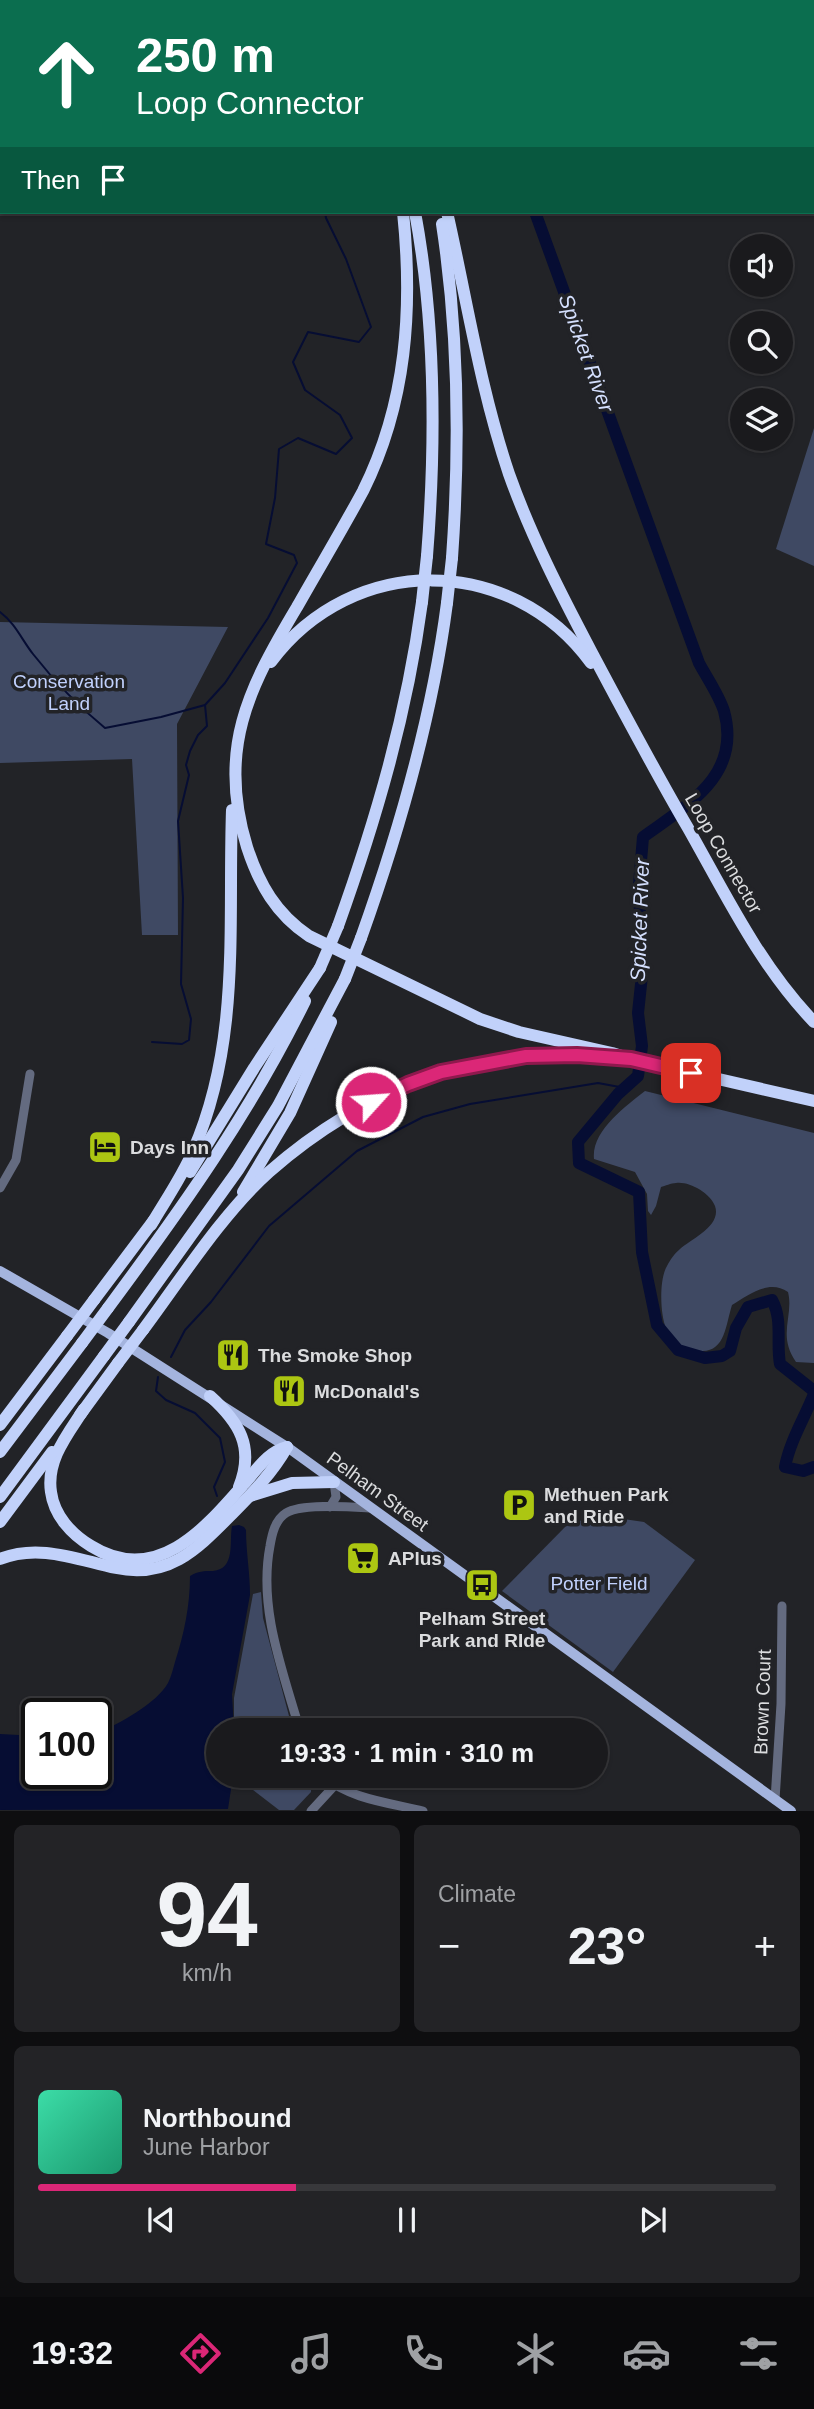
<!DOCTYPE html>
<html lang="en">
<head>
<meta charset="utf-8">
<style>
	body { margin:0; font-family:Helvetica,sans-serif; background:#232326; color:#f1f3f6; height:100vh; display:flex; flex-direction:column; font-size:26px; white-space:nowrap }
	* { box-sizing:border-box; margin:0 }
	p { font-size:23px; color:#9fa1a4 }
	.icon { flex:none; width:38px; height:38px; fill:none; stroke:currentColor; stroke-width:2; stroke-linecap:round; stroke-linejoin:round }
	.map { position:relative; height:1811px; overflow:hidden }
	.sheet { display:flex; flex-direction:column; gap:14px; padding:14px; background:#0e0e10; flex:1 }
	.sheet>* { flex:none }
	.top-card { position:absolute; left:0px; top:0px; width:816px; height:214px; box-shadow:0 2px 5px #0004,0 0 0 2px #38383b; background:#0b6e4f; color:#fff; overflow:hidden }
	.fabs { position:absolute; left:730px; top:234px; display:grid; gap:14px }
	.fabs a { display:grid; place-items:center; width:63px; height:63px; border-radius:50%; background:#1a1a1d; box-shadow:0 2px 5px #0004,0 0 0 2px #38383b; font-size:35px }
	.speed { position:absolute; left:21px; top:1698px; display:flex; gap:14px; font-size:35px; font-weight:700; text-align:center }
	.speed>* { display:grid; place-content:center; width:91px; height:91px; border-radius:50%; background:#1a1a1d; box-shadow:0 2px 5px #0004,0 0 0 2px #38383b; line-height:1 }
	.speed .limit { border:4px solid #111; border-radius:10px; background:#fff; color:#111 }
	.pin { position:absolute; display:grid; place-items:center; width:60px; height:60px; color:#fff; margin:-30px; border-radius:14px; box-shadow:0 4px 10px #0006 }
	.me { position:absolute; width:77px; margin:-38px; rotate:64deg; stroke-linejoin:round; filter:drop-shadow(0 0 5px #0008) }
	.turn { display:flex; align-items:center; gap:24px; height:147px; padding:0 21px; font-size:32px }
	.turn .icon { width:91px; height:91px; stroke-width:2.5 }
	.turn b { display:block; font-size:49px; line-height:60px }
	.then { display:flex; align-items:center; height:66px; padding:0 21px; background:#0003; gap:14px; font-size:26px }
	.big { font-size:52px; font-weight:800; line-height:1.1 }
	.sheet .widget { flex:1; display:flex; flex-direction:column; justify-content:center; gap:10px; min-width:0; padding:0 24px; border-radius:10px; background:#232326 }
	.sheet .dial { align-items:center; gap:0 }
	.dial b { font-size:91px; line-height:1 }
	.song { display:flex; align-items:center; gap:21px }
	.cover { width:84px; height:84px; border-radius:10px; background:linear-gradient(135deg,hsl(160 70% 55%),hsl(160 70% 35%)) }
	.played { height:7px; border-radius:4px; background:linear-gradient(90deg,#db2777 35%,#38383b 35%) }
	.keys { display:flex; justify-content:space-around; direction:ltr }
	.heat { display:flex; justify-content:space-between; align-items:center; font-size:38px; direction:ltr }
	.sheet .tiles { flex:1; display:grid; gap:14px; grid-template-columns:1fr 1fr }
	.widget:last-child { grid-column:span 2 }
	.trip { position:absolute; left:206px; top:1718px; width:402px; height:70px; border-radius:35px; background:#1a1a1d; box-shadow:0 2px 5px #0004,0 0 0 2px #38383b; font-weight:800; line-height:70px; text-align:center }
	.tab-bar { display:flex; height:112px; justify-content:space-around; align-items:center; background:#0a0a0c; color:#9fa1a4 }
	.tab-bar .icon { width:49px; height:49px }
	.tab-bar .current { color:#db2777 }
	.tab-bar b { font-size:32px; color:#f1f3f6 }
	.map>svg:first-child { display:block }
	.green { fill:#3f4963 }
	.water { fill:#060d33 }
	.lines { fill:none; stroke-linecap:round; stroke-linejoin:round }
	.stream { stroke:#060d33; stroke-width:2 }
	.river { stroke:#060d33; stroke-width:12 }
	.minor { stroke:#646b80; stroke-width:9 }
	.major { stroke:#a4b4de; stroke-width:10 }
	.highway { stroke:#c1d1fa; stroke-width:12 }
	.highway-bridge { stroke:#c1d1fa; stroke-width:12 }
	.route-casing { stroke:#8e194d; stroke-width:18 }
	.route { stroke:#db2777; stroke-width:12 }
	.labels { text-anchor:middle; stroke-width:7; stroke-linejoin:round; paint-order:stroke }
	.park-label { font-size:19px; fill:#c1d1fd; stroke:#222327 }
	.street-label { font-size:19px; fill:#dbdcde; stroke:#222327 }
	.poi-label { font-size:19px; font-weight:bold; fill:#dbdcde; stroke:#222327; text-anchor:start }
	.water-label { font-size:21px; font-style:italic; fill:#d4dffd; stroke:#222327 }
</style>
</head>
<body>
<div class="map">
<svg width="814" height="1811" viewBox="0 0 814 1811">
	<rect width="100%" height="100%" fill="#222327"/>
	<!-- green -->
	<g class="green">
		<polygon points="814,428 814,566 776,549"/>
		<polygon points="0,622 228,627 177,724 178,935 142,935 132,759 0,763"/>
		<path d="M645,1091L814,1133V1363L796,1362C777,1335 794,1316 788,1292C769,1279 749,1295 732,1305C725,1327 725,1357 694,1350C683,1348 670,1340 666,1328C660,1314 659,1279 667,1266C670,1260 675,1253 680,1249C691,1239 722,1226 715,1206C710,1193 689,1181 676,1183C671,1183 665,1186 661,1187L656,1206L651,1215L648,1211L647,1194L635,1172L594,1159C591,1131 626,1106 645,1091Z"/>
		<polygon points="603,1516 644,1522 695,1560 613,1672 502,1591 569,1523"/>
		<polygon points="261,1592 263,1618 293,1731 234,1731 234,1698 253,1594"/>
		<polygon points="235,1776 311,1776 311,1792 294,1810 279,1810"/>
	</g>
	<!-- water -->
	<path class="water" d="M239,1525L244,1527L246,1530C246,1552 250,1573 250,1595L232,1694L234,1731H219V1776H233L228,1809L0,1810V1734L37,1736V1773H96V1733C118,1725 157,1703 168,1683C171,1677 173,1669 175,1662C184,1634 190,1606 190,1576C199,1571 203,1571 213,1571C236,1569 229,1541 232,1526Z"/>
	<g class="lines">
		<!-- stream -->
		<g class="stream">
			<polyline points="325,0 326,2"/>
			<path d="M0,612C15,623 22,640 33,654C55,682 78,706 105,728L161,717L205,705L225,683L268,618L297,563L294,555L266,544L275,498L279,449L298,438L336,454L352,438L340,415L305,390L293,362L308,332L359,342L371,327L346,259L326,218L325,212"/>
			<polyline points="152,1042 182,1044 189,1040 191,1019 181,984 183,898 178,821 189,775 186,765 190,751 198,735 207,726 205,705"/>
			<polyline points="171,1357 185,1330 211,1302 269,1226 357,1151 423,1117 470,1104 598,1083 625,1088"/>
			<polyline points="158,1377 156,1391 166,1400 195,1413 220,1438 225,1462 214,1487 217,1496"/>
		</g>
		<!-- river -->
		<g class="river">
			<polyline points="459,0 459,2"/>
			<path d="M535,212L699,663C707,678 719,695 724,711C742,776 687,805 643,837L639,885L642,975L638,1013L642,1046L638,1076L618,1094L578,1142L579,1163L639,1192L642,1252L657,1325L678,1350L705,1358L722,1356L730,1351L736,1328L748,1307L772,1300C783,1320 776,1342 780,1364L814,1391"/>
			<path d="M814,1394C804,1419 790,1441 785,1467L803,1471L814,1467"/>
		</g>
		<!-- minor -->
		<g class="minor">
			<polyline points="562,0 562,2"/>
			<polyline points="617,0 617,2"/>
			<polyline points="674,0 677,2"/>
			<polyline points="580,2 587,0"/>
			<polyline points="642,2 643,0"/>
			<polyline points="746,2 747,0"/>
			<polyline points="0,1188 16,1160 30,1074"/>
			<polyline points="330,1507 336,1497 334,1482"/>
			<path d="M300,1731C283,1671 258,1609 270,1546C272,1534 275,1520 286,1513C301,1503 353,1507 371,1508"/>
			<path d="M323,1776C349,1799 390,1803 423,1811"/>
			<polyline points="775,1800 781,1704 782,1606"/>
			<polyline points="311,1811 335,1785"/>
		</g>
		<!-- major -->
		<polyline class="major" points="0,1271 108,1333 290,1449 791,1811"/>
		<!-- highway -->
		<g class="highway">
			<polyline points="358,0 359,2"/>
			<polyline points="386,0 387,2"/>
			<path d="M403,212C413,308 407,403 363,491C342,530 319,568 297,607C248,689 217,750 247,847C259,884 276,914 309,936L480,1019L519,1032L612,1053L631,1059L814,1101"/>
			<path d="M415,212C436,325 436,442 427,556"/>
			<path d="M447,212C467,300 480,388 509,474C531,536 561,594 591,651C623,711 654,770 688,828C726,895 760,966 814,1022"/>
			<path d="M442,224C459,335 460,445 452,558"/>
			<path d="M271,662C352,553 511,553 591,663"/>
			<path d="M338,926C376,820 407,714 422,602"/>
			<path d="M361,938C400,829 432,718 447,603"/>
			<polyline points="190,1172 254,1068 320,968"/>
			<polyline points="243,1192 290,1113 331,1022"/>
			<path d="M151,1225C165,1201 182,1177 193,1151C241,1042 228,925 232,810"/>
			<polyline points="94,1300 154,1220"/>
			<path d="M108,1308C182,1208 250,1113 305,1001"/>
			<polyline points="129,1322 238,1170 278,1106 345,979"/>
			<path d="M143,1330C181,1279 222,1214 269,1172C360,1092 480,1041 603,1058"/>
			<path d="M210,1396C239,1422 255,1447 239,1487"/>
			<path d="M84,1409C68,1434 46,1460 51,1492C54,1515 71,1534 91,1546C155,1586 204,1530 243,1485C257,1470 267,1452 287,1447"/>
			<polyline points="80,1415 118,1363"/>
			<polyline points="0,1425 67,1336"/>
			<polyline points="0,1452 82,1343"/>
			<polyline points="250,1496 292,1483 334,1482"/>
			<polyline points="0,1497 104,1356"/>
			<polyline points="0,1522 52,1452"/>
			<path d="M0,1559C39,1543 78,1560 116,1568C170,1579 198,1548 232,1514C252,1494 273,1472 287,1447"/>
		</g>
		<!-- highway-bridge -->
		<g class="highway-bridge">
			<polyline points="422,602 427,556"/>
			<polyline points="447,603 452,558"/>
			<polyline points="320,968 338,926"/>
			<polyline points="345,979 361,938"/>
			<polyline points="67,1336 94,1300"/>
			<polyline points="82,1343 108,1308"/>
			<polyline points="104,1356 129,1322"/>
			<polyline points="118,1363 143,1330"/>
		</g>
	</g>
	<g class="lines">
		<!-- route casing -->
		<g class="route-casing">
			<polyline id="route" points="371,1102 408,1084 441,1072 526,1056 577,1055 631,1059 691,1073"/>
		</g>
		<!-- route -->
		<use href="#route" class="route"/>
	</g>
	<!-- icons -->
	<defs>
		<g id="hotel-square" transform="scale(1.75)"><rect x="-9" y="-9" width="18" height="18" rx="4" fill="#acc612" stroke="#222327"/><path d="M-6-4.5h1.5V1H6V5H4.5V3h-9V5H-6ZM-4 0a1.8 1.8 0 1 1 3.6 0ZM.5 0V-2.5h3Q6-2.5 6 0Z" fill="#111"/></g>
		<g id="restaurant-square" transform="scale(1.75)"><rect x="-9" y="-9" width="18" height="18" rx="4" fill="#acc612" stroke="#222327"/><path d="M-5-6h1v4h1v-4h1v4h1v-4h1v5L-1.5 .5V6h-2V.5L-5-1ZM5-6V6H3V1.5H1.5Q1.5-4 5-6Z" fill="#111"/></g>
		<g id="parking-square" transform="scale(1.75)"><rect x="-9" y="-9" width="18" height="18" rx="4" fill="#acc612" stroke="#222327"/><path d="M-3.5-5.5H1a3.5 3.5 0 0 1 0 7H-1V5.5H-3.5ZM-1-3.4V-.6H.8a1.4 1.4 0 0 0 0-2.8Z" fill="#111"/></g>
		<g id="supermarket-square" transform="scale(1.75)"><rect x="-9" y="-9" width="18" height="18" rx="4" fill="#acc612" stroke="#222327"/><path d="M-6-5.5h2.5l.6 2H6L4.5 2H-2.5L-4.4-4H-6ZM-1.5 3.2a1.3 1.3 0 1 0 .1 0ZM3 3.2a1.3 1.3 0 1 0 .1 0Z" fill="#111"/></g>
		<g id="bus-square" transform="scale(1.75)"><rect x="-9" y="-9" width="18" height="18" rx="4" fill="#acc612" stroke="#222327"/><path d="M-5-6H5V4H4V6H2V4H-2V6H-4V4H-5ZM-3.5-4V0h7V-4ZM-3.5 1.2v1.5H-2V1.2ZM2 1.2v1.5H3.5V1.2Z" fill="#111"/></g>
	</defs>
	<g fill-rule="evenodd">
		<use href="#hotel-square" x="105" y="1147"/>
		<use href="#restaurant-square" x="233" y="1355"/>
		<use href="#restaurant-square" x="289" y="1391"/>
		<use href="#parking-square" x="519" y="1505"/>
		<use href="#supermarket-square" x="363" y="1558"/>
		<use href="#bus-square" x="482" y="1585"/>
	</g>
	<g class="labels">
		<!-- park labels -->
		<g class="park-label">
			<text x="69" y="688">Conservation<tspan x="69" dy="22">Land</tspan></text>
			<text x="599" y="1590">Potter Field</text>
		</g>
		<!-- street labels -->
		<g class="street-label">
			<text transform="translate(724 853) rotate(60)" y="7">Loop Connector</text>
			<text transform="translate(378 1491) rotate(36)" y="7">Pelham Street</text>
			<text transform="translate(762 1702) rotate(-88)" y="7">Brown Court</text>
		</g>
		<!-- poi labels -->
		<g class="poi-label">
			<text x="130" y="1154">Days Inn</text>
			<text x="258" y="1362">The Smoke Shop</text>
			<text x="314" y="1398">McDonald's</text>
			<text x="544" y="1501">Methuen Park<tspan x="544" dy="22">and Ride</tspan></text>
			<text x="388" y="1565">APlus</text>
			<text x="482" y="1625" text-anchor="middle">Pelham Street<tspan x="482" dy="22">Park and RIde</tspan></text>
		</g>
		<!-- water labels -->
		<g class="water-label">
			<text transform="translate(586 353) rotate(70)" y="7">Spicket River</text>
			<text transform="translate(640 920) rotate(-88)" y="7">Spicket River</text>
		</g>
	</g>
</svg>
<div class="fabs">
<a><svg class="icon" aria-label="sound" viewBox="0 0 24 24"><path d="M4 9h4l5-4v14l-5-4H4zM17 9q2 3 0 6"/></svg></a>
<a><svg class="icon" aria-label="search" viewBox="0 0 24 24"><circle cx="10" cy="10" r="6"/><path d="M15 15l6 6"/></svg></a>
<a><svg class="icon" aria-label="layers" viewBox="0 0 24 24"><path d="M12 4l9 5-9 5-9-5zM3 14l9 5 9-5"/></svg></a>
</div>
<div class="speed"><div class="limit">100</div></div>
<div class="pin" style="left:691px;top:1073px;background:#d93025"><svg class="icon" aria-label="arrive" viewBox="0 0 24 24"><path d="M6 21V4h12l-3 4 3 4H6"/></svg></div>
<svg class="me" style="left:371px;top:1102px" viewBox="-20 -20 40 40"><circle r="17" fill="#db2777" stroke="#fff" stroke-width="3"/><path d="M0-11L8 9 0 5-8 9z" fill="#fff"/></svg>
<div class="trip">19:33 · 1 min · 310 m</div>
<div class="top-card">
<div class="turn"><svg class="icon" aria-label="ahead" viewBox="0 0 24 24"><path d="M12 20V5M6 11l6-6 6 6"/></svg><div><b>250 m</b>Loop Connector</div></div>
<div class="then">Then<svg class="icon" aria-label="arrive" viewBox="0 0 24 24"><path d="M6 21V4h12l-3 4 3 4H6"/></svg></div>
</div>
</div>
<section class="sheet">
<div class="tiles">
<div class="widget dial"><b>94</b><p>km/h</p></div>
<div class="widget"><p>Climate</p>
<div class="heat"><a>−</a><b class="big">23°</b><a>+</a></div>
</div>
<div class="widget">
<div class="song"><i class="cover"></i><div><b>Northbound</b><p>June Harbor</p></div></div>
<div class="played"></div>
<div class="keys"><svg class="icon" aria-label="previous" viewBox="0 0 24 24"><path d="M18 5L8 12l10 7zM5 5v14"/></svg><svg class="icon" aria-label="pause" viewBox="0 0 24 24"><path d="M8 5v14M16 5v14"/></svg><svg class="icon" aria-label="next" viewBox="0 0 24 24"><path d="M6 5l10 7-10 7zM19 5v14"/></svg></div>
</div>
</div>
</section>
<nav class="tab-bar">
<b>19:32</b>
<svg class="icon current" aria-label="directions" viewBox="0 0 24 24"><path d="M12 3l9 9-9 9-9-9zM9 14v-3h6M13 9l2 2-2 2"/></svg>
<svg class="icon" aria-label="music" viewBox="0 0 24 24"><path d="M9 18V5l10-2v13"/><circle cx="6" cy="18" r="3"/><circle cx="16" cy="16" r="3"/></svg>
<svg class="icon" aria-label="phone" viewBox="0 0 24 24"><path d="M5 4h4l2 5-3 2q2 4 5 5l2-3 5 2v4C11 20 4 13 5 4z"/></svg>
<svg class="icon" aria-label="climate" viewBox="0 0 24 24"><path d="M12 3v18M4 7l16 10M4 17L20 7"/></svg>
<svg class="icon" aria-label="car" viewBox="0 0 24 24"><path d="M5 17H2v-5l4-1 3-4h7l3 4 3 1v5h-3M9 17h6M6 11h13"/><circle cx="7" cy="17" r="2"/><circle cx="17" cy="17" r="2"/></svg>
<svg class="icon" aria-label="filters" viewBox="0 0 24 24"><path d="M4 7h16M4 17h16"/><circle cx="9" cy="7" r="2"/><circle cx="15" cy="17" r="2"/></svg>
</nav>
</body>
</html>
